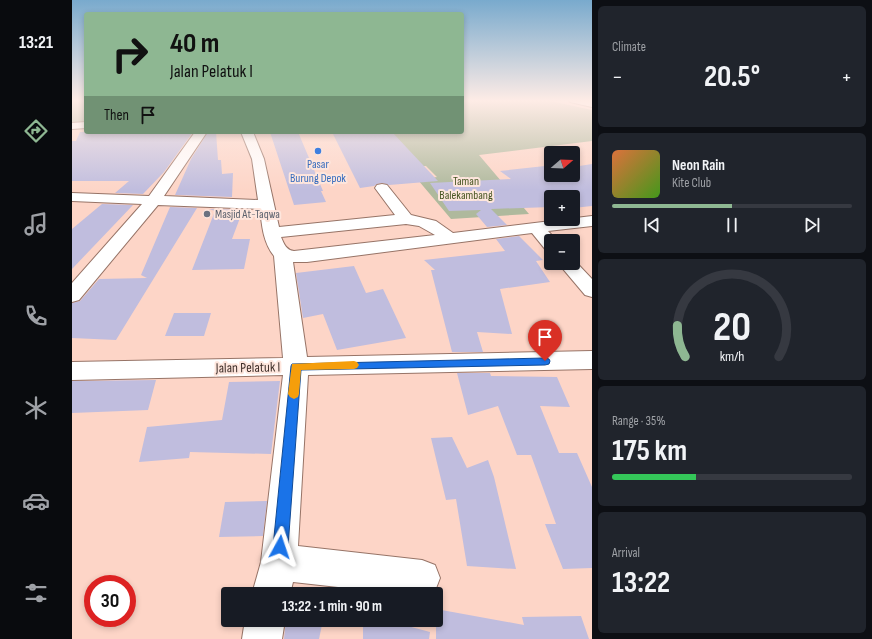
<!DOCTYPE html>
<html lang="en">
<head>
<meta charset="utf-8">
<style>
	body { margin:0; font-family:"Sofia Sans Condensed",sans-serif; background:#20242c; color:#f1f3f6; height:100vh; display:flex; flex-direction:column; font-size:15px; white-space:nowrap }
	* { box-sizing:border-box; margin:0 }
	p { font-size:13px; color:#9ea1a6 }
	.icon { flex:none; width:22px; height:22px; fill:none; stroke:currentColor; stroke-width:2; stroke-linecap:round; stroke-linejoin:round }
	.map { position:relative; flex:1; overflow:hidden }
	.sheet { display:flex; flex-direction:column; gap:6px; padding:6px; background:#0d0f14; width:280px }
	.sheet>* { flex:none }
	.hud { position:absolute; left:12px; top:12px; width:380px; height:122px; border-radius:4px; box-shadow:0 2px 6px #0003; background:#8eb792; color:#111; overflow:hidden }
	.needle { width:26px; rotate:71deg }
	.controls { position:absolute; left:472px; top:146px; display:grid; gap:8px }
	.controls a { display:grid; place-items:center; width:36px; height:36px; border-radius:4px; background:#171b24; box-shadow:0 2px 6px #0003; font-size:20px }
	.speed { position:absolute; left:12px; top:575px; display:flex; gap:8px; font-size:20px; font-weight:700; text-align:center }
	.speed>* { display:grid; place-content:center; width:52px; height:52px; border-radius:50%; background:#171b24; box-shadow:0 2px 6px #0003; line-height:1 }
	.speed .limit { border:6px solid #d22; background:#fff; color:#111 }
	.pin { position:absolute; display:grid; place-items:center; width:34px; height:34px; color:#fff; margin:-41px -17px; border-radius:50% 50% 50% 0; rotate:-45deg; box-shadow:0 0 4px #0007 }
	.pin .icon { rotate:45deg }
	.me { position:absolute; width:44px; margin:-22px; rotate:5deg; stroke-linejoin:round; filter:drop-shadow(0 0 3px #0008) }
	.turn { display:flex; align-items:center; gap:14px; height:84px; padding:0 20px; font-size:18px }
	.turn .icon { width:52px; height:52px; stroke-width:2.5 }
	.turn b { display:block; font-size:28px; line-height:34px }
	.then { display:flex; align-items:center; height:38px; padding:0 20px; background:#0003; gap:8px; font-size:15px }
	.big { font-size:30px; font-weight:700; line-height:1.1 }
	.sheet .tile { flex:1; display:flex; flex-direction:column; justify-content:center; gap:6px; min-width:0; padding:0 14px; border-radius:6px; background:#20242c }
	.sheet .dial { align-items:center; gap:0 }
	.dial svg { height:104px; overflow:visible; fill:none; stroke:#363941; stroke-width:7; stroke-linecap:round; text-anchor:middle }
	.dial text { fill:#f1f3f6; stroke:none }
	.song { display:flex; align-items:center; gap:12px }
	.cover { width:48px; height:48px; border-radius:6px; background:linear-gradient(135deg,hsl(20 70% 55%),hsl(100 70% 35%)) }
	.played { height:4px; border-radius:2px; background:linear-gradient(90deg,#8eb792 50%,#363941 50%) }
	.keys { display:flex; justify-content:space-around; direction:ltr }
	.heat { display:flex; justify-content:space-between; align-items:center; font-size:22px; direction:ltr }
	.charge { height:6px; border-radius:3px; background:linear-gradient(90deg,#34c759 35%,#363941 0) }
	.trip { position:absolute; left:149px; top:587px; width:222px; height:40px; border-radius:4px; background:#171b24; box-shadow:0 2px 6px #0003; font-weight:700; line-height:40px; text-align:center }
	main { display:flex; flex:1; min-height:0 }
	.tab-bar { display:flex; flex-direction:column; width:72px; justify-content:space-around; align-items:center; background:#090b0e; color:#9ea1a6 }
	.tab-bar .icon { width:28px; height:28px }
	.tab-bar .active { color:#8eb792 }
	.tab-bar b { font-size:18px; color:#f1f3f6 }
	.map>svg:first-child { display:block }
	.green { fill:#afb99d }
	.building { fill:#c0bdde }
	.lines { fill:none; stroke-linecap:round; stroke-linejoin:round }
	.minor-casing { stroke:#977467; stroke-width:2 }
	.major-casing { stroke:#977467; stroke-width:2 }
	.minor { fill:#fff; fill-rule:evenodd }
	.major { fill:#fff; fill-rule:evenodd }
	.route { fill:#1a73e8; stroke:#114b97 }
	.slow { fill:#f59e0b }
	.shop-dot { fill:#3f7fe0; stroke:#fee6dd; stroke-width:1.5 }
	.worship-dot { fill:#6b7280; stroke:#fee6dd; stroke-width:1.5 }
	.labels { text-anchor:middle; stroke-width:4; stroke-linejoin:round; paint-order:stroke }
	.far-shop-label { font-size:12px; fill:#366cbe; stroke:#fee6dd }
	.far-park-label { font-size:12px; fill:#475623; stroke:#fee6dd }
	.far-worship-label { font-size:12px; fill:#5b616d; stroke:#fee6dd; text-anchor:start }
	.street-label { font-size:14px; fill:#3f2f2a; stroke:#fee6dd }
</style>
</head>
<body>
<main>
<nav class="tab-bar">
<b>13:21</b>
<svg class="icon active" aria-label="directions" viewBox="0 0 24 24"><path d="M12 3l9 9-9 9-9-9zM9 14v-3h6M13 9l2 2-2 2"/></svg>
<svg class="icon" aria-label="music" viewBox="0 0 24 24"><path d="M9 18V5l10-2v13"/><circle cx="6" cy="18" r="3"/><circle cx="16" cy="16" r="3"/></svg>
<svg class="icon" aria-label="phone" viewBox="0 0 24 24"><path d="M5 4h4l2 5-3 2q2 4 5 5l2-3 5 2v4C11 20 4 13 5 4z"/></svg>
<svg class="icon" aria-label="climate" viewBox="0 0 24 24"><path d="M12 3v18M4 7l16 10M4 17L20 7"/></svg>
<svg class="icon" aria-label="car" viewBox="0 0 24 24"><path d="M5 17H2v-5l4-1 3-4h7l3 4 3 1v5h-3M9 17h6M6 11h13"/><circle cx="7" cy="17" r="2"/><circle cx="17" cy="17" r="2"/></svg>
<svg class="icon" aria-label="filters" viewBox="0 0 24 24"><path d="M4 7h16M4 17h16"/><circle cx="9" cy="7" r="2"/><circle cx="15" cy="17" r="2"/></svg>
</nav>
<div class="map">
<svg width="520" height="639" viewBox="0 0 520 639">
	<rect width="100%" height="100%" fill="#fdd5c7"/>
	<!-- green -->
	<g class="green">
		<polygon points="0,100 14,100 14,122 0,123"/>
		<polygon points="390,100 474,100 520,110 520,141 407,155 457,214 379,219 346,180 365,177 354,166 340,167 312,135 334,132 390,132"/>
	</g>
	<!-- building -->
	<g class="building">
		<polygon points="8,132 121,132 92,172 71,194 43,193 57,181 0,181 0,141 4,141"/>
		<polygon points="136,132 144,132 146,160 149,160 150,174 161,173 160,197 103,195 119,159"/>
		<polygon points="198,132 226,132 251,191 249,191 254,202 222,205"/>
		<polygon points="260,132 320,132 366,181 317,185 310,183 305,184 302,186 288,188"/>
		<polygon points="520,164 520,206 501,208 501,197 479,197 479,207 419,209 435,225 415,227 404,214 409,210 377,211 358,183 439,179 428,171 473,166 479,169 479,175 501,175 501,167"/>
		<polygon points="30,204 61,205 0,269 0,229"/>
		<polygon points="98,207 125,208 44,340 0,338 0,303 8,301 27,279 75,278 69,275"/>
		<polygon points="137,209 171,210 160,239 178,239 172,269 120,270 143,211"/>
		<polygon points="447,236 471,260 464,261 478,282 428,289 440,334 405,332 411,352 380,352 359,270 363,270 352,260 433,251 424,239"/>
		<polygon points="282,266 294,293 311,289 334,338 265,350 251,314 231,318 224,273"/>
		<polygon points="102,313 139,313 132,336 93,336"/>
		<polygon points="385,373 418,373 419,376 485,377 498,407 468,406 487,453 505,453 520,487 520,568 491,569 473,524 484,524 459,455 445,455 426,406 396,415"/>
		<polygon points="84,380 76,410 0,413 0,381"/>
		<polygon points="208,381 199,454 118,452 117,458 67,462 75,427 150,420 157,382"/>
		<polygon points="380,437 395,468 416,460 422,477 444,569 395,566 384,499 374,500 359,438"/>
		<polygon points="195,501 191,536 147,537 153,502"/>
		<polygon points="364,609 452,625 450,617 509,616 517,639 364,639"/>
		<polygon points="214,620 251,620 247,639 212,639"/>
		<polygon points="291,620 313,620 358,632 357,639 291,639"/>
	</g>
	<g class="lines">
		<!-- minor casing -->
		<g class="minor-casing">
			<g id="minor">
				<polygon points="14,122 14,128 0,129 0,123"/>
				<path d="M123,132H135L92,196L186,200L180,159L169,132H181L192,159L207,227L323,215L303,188L305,185L310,184L315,185L339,215L364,221L381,233L520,216V226L476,231L485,241H479V250L473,249L460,233L235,262H221L235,357L520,351V369L236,375L226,546L350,560L363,565L368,578L363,591L356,594H329L221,582L218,594H180L189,562L211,375L0,380V362L211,358L202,256C191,242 190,226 188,209L86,205L7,300L0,302V283L70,204L0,201V193L77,196ZM334,224L347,226L363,235L222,251C214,250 212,244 209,237Z"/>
				<polygon points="501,259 520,279 520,297 513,295 486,263 501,263"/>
				<polygon points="173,620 213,620 210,639 170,639"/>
			</g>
		</g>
		<!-- major casing -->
		<g class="major-casing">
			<polygon id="major" points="497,100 520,101 520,107 498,102"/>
		</g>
		<!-- minor -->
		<use href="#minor" class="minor"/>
		<!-- major -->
		<use href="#major" class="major"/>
	</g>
	<!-- sky -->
	<linearGradient id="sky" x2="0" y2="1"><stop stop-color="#79aacd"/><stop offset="0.53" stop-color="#feece6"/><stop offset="1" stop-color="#feece6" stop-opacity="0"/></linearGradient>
	<rect width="520" height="190" fill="url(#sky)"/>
	<!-- route -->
	<polygon class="route" points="473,358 477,359 478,361 477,364 473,365 229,370 216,547 214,552 208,554 203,552 201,547 219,366 220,364"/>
	<!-- slow -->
	<polygon class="slow" points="282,361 285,362 287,365 285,368 282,369 229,370 227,394 226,397 222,399 218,397 216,394 220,364"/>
	<!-- markers -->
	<circle class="shop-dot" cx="246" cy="151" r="4"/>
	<circle class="worship-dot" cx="135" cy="214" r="4"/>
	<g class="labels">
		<!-- far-shop labels -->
		<g class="far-shop-label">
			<text x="246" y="168">Pasar<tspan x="246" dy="14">Burung Depok</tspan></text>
		</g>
		<!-- far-park labels -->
		<g class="far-park-label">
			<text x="394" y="185">Taman<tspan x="394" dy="14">Balekambang</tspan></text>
		</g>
		<!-- far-worship labels -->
		<g class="far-worship-label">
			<text x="143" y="218">Masjid At-Taqwa</text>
		</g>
		<!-- street labels -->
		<g class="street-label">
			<text transform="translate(176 367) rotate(-1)" y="5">Jalan Pelatuk I</text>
		</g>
	</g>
</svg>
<div class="controls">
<a><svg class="needle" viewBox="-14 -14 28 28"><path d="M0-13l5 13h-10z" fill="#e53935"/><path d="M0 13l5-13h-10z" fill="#9ea1a6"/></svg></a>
<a>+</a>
<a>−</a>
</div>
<div class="speed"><div class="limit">30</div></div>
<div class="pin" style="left:473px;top:361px;background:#d93025"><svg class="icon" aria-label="arrive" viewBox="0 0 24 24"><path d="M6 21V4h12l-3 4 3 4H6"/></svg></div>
<svg class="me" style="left:208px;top:547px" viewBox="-20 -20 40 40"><path d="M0-17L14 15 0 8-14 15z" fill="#1a73e8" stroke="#fff" stroke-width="4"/></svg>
<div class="trip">13:22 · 1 min · 90 m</div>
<div class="hud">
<div class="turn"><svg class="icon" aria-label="right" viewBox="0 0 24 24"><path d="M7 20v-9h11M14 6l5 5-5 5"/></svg><div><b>40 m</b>Jalan Pelatuk I</div></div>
<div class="then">Then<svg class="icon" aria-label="arrive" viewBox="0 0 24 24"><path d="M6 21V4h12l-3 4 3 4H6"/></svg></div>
</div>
</div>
<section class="sheet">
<div class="tile"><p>Climate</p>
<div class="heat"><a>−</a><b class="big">20.5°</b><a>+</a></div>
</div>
<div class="tile">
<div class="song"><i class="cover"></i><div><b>Neon Rain</b><p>Kite Club</p></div></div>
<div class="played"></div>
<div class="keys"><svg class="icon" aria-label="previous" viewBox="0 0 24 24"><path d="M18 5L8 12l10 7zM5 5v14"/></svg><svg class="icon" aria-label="pause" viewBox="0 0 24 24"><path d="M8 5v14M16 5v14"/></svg><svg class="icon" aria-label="next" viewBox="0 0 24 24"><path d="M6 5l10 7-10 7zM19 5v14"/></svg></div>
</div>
<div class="tile dial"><svg viewBox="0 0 100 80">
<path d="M14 69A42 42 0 1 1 86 69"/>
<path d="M14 69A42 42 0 0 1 8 45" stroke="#8eb792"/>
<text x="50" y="56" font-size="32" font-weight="700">20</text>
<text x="50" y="72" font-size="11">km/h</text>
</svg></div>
<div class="tile"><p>Range · 35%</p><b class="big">175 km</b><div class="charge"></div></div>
<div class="tile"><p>Arrival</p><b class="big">13:22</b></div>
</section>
</main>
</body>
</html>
